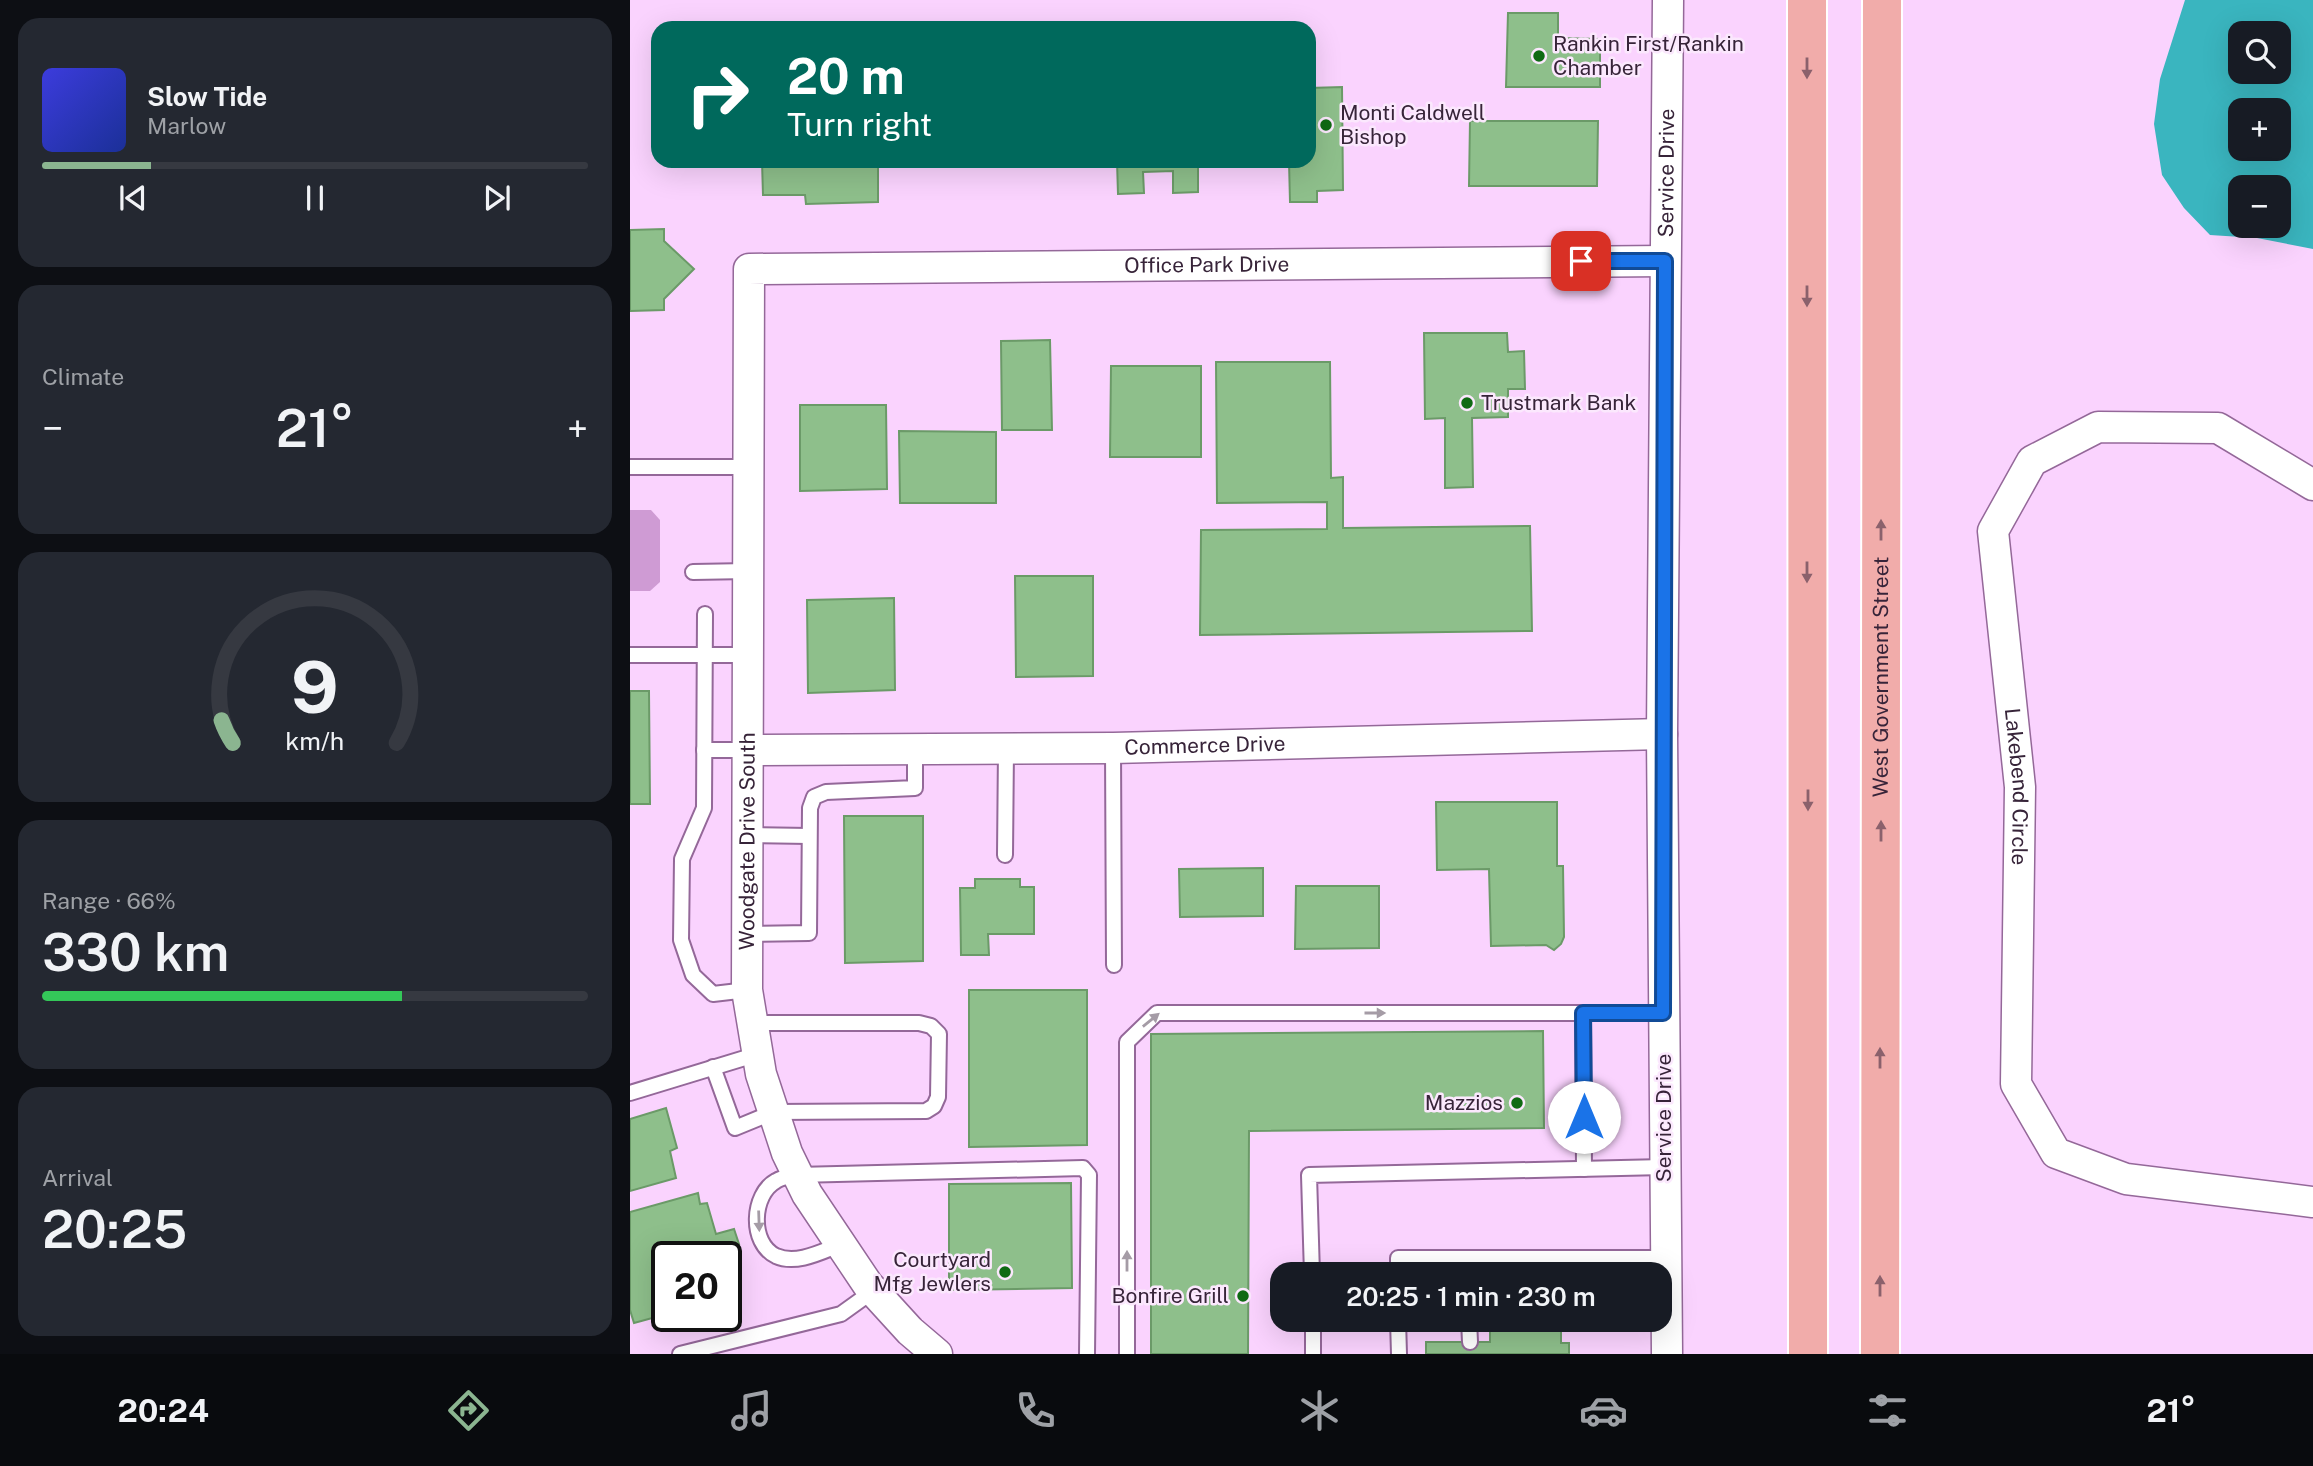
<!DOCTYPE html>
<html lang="en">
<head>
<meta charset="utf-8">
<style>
	body { margin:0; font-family:"Public Sans",sans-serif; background:#242831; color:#f1f3f6; height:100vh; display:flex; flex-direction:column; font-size:26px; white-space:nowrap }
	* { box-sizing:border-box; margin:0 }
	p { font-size:23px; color:#9ea1a6 }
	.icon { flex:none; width:38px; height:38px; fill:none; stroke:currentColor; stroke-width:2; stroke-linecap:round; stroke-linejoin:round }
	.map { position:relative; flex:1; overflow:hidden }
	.drawer { display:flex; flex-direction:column; gap:18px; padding:18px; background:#0d0f14; width:630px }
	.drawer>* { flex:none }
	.hud { position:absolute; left:21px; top:21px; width:665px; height:147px; border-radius:21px; box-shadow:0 7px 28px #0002; background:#00695c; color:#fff; overflow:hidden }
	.controls { position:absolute; left:1598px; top:21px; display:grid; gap:14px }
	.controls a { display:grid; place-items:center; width:63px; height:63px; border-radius:14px; background:#171b24; box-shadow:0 7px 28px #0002; font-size:35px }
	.speed { position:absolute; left:21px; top:1241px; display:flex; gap:14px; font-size:35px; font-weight:700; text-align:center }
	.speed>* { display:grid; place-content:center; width:91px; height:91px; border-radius:50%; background:#171b24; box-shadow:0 7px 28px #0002; line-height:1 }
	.speed .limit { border:4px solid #111; border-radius:10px; background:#fff; color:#111 }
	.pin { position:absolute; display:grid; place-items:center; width:60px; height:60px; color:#fff; margin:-30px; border-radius:14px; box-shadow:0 4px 10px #0006 }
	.me { position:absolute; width:77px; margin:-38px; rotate:0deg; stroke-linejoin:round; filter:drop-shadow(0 0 5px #0008) }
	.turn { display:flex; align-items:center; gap:24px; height:147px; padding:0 21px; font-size:32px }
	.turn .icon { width:91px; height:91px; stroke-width:2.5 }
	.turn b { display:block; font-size:49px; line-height:60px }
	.big { font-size:52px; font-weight:600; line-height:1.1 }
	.drawer .card { flex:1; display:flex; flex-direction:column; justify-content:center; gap:10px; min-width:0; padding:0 24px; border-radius:21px; background:#242831 }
	.drawer .dial { align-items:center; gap:0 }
	.dial svg { height:182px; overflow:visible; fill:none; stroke:#363941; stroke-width:7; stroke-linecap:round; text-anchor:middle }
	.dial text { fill:#f1f3f6; stroke:none }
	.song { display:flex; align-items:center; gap:21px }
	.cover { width:84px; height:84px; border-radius:10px; background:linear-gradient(135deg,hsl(240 70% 55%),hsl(230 70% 35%)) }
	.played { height:7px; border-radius:4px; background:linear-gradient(90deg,#8bb590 20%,#363941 20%) }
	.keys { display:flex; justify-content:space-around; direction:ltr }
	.heat { display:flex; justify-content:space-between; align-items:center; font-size:38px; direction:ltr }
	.charge { height:10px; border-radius:5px; background:linear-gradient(90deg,#34c759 66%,#363941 0) }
	.trip { position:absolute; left:640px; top:1262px; width:402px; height:70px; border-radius:21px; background:#171b24; box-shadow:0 7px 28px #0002; font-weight:600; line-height:70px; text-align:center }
	.menu { display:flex; height:112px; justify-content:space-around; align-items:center; background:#090b0e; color:#9ea1a6 }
	.menu .icon { width:49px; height:49px }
	.menu .current { color:#8bb590 }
	.menu b { font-size:32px; color:#f1f3f6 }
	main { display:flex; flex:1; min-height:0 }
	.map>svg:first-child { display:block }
	.green { fill:#cf9bd4 }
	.water { fill:#3ab5bf; fill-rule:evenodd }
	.building { fill:#8ebf8b; stroke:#6b9a68; stroke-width:2 }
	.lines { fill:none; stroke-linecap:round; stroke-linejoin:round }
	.service-casing { stroke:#946899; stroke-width:18 }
	.minor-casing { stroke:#946899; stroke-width:33 }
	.primary-casing { stroke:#fff; stroke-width:42 }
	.service { stroke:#fff; stroke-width:14 }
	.minor { stroke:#fff; stroke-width:30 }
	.primary { stroke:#f1acaa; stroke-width:38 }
	.oneway { fill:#8b616c }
	.oneway2 { fill:#a59ca6 }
	.route-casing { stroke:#114b97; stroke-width:18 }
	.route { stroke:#1a73e8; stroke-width:12 }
	.poi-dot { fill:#0f6a13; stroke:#fbe8fd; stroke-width:2.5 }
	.labels { text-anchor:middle; stroke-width:5; stroke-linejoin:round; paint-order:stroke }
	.poi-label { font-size:21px; fill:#372439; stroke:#fbe8fd; text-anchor:start }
	.street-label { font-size:21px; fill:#372439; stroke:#fbe8fd }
</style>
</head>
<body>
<main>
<section class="drawer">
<div class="card">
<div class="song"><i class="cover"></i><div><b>Slow Tide</b><p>Marlow</p></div></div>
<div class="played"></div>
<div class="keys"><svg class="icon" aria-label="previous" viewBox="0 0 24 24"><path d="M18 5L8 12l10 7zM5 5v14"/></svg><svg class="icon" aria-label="pause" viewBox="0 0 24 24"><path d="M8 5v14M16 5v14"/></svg><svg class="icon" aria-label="next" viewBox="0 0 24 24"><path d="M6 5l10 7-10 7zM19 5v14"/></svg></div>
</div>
<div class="card"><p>Climate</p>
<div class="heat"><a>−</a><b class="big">21°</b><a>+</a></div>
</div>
<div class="card dial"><svg viewBox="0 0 100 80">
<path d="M14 69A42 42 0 1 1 86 69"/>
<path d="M14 69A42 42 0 0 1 9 59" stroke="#8bb590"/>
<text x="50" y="56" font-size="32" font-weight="700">9</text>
<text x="50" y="72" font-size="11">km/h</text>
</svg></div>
<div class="card"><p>Range · 66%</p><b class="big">330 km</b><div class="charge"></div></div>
<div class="card"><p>Arrival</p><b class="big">20:25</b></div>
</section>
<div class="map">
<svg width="1683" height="1354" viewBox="0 0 1683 1354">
	<rect width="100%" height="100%" fill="#fad3fe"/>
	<!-- green -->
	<polygon class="green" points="0,510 21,510 30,520 30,582 20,591 0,591"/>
	<!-- water -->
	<path class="water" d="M1555,0H1683V249L1627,238L1580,235L1554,208L1532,175L1524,124L1530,79ZM1610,33H1648V72H1610ZM1610,110H1648V149H1610ZM1610,187H1648V226H1610Z"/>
	<!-- building -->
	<g class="building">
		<polygon points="878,13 928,13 928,38 970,39 970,87 876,87"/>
		<polygon points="712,87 713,190 687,191 687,202 660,202 659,161 679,161 679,88"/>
		<polygon points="840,121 968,121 967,186 839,186"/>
		<polygon points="132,161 248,161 248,202 176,204 175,195 133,195"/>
		<polygon points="321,161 399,161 399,163 321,164"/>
		<polygon points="487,161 568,161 568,192 543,193 543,171 513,172 514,193 488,194"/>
		<polygon points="34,229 34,241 64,269 34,299 34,310 0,311 0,230"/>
		<polygon points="794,333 877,333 878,352 894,351 895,389 878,389 878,417 842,418 843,487 815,488 815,418 795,419"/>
		<polygon points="420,340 422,430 372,430 371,341"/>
		<polygon points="586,362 700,362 701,478 713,477 713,528 900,526 902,631 570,635 571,530 697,529 697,502 587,503"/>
		<polygon points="481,366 571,366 571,457 480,457"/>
		<polygon points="170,405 256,405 257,489 170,491"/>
		<polygon points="269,431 366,432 366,503 270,503"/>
		<polygon points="385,576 463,576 463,676 386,677"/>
		<polygon points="264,598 265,690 178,693 177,600"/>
		<polygon points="0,691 19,691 20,804 0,804"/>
		<polygon points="806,802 927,802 927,866 933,866 934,937 931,944 924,950 916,945 861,946 859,869 807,870"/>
		<polygon points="214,816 293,816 293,961 215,963"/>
		<polygon points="633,868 633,916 550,917 549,869"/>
		<polygon points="345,879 390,879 390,887 404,887 404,934 358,934 359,955 331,955 330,888 345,888"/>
		<polygon points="666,886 749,886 749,948 665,949"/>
		<polygon points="339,990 457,990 457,1145 339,1147"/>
		<polygon points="913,1031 914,1128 619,1131 618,1354 521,1354 521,1034"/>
		<polygon points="36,1108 47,1148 40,1151 46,1178 0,1191 0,1119"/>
		<polygon points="441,1183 442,1288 319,1290 319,1184"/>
		<polygon points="68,1193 70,1204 77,1203 86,1234 104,1229 109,1244 92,1249 94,1256 37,1256 37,1314 4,1323 0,1310 0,1212"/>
		<polygon points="96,1266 104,1295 96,1297"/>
		<polygon points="860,1320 931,1320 931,1343 939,1343 939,1354 796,1354 796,1342 860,1342"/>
	</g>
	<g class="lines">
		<!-- service casing -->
		<g class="service-casing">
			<g id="service">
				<polyline points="0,467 118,467"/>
				<polyline points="63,572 118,571"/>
				<polyline points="75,614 74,808 52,859 51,940 63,975 83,994 117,990"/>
				<polyline points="0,655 118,655"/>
				<polyline points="483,748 484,965"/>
				<polyline points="74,750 118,750"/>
				<polyline points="117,835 179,836"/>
				<polyline points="375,855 376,748"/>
				<polyline points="117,934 179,933 180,808 184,797 196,792 285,788 285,749"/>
				<polyline points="953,1013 954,1169"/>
				<polyline points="83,1067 105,1128 144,1112 296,1111 304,1106 308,1097 309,1034 301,1026 289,1023 123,1023"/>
				<polyline points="0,1093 128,1054"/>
				<path d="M209,1245C191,1252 166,1265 146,1256C119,1243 122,1194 146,1181C152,1177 161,1176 167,1175L453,1168L459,1175L457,1354"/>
				<polyline points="838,1258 839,1274"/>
				<polyline points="682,1274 679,1175 1034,1167"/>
				<polyline points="768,1274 768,1258 1036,1258"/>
				<polyline points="683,1320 683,1354"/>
				<polyline points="768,1320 769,1354"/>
				<polyline points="839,1320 840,1342"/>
				<polyline points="50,1354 211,1314 243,1291"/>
				<polyline points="497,1354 497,1042 527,1013 1033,1013"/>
			</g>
		</g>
		<!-- minor casing -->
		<g class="minor-casing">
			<g id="minor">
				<path id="s1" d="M1683,485L1588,428L1468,427L1402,461L1363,531L1390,787L1386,1084L1426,1153L1496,1179L1683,1202"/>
				<path id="s2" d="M118,750L483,748L1032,734"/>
				<path id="s3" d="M307,1354L280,1331L238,1285L177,1194L157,1153L131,1074L117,990L119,269L1035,261"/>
				<path id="s4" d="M1037,1354L1032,734L1038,0"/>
			</g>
		</g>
		<!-- primary casing -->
		<g class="primary-casing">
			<g id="primary">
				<polyline points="1177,0 1178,1354"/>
				<path id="s5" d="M1250,1354L1252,0"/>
			</g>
		</g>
		<!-- service -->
		<use href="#service" class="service"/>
		<!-- minor -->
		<use href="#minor" class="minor"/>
		<!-- primary -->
		<use href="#primary" class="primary"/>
	</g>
	<!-- one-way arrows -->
	<defs><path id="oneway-solid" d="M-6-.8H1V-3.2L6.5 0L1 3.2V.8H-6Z" transform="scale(1.75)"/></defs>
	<g class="oneway">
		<use href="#oneway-solid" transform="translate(1177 68) rotate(90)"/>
		<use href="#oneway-solid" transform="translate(1177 296) rotate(90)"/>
		<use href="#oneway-solid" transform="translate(1251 530) rotate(-90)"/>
		<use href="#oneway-solid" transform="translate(1177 572) rotate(90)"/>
		<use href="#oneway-solid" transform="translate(1178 800) rotate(90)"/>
		<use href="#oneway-solid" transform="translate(1251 831) rotate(-90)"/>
		<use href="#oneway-solid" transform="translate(1250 1058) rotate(-90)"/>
		<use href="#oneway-solid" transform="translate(1250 1286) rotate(-90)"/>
	</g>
	<g class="oneway2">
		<use href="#oneway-solid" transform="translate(745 1013)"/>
		<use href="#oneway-solid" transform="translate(521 1020) rotate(-39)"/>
		<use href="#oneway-solid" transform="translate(129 1221) rotate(88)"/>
		<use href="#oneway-solid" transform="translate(497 1261) rotate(-90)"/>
	</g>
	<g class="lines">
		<!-- route casing -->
		<g class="route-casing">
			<polyline id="route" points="951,261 1035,261 1033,1013 953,1013 954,1117"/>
		</g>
		<!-- route -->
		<use href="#route" class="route"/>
	</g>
	<!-- markers -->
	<g class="poi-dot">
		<circle cx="909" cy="56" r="7"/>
		<circle cx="696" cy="125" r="7"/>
		<circle cx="837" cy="403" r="7"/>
		<circle cx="887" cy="1103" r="7"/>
		<circle cx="375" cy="1272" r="7"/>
		<circle cx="613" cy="1296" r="7"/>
	</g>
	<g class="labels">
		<!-- poi labels -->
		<g class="poi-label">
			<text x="923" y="51">Rankin First/Rankin<tspan x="923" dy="24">Chamber</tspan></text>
			<text x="710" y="120">Monti Caldwell<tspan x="710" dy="24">Bishop</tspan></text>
			<text x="851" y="410">Trustmark Bank</text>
			<text x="873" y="1110" text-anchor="end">Mazzios</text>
			<text x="361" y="1267" text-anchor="end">Courtyard<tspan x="361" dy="24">Mfg Jewlers</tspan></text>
			<text x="599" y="1303" text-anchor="end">Bonfire Grill</text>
		</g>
		<!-- street labels -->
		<g class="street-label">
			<text dy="7" stroke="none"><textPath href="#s4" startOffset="1181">Service Drive</textPath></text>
			<text dy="7" stroke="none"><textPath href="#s3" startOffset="1600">Office Park Drive</textPath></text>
			<text dy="7" stroke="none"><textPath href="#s5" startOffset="677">West Government Street</textPath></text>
			<text dy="7" stroke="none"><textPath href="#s2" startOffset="457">Commerce Drive</textPath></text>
			<text dy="7" stroke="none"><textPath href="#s1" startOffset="642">Lakebend Circle</textPath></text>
			<text dy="7" stroke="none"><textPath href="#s3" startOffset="570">Woodgate Drive South</textPath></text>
			<text transform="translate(1034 1118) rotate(-90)" y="7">Service Drive</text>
		</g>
	</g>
</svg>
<div class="controls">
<a><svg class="icon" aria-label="search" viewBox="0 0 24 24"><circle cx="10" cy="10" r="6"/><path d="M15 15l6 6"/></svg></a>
<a>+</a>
<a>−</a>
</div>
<div class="speed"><div class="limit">20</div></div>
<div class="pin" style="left:951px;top:261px;background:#d93025"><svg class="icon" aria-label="arrive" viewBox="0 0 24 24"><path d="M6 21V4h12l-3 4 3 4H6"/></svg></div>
<svg class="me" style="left:954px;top:1117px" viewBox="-20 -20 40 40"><circle r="19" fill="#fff"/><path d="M0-13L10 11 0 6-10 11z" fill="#1a73e8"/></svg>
<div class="trip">20:25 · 1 min · 230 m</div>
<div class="hud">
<div class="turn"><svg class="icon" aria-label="right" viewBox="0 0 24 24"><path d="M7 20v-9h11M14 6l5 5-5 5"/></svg><div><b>20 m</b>Turn right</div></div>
</div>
</div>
</main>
<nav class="menu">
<b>20:24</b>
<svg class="icon current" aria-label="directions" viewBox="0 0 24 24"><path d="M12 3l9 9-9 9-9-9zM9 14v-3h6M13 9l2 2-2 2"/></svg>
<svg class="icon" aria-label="music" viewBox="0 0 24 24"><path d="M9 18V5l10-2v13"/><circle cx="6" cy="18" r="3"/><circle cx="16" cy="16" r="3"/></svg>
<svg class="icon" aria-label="phone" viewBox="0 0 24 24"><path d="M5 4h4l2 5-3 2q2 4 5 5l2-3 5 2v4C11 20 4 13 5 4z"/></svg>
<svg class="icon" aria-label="climate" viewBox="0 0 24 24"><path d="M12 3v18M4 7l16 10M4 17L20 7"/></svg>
<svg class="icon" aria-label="car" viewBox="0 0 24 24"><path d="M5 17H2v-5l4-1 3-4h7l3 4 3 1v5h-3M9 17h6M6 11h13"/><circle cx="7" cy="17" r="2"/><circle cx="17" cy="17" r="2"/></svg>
<svg class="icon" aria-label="filters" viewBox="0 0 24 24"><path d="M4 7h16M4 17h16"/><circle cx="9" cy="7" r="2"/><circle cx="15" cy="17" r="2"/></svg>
<b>21°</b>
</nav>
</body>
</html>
